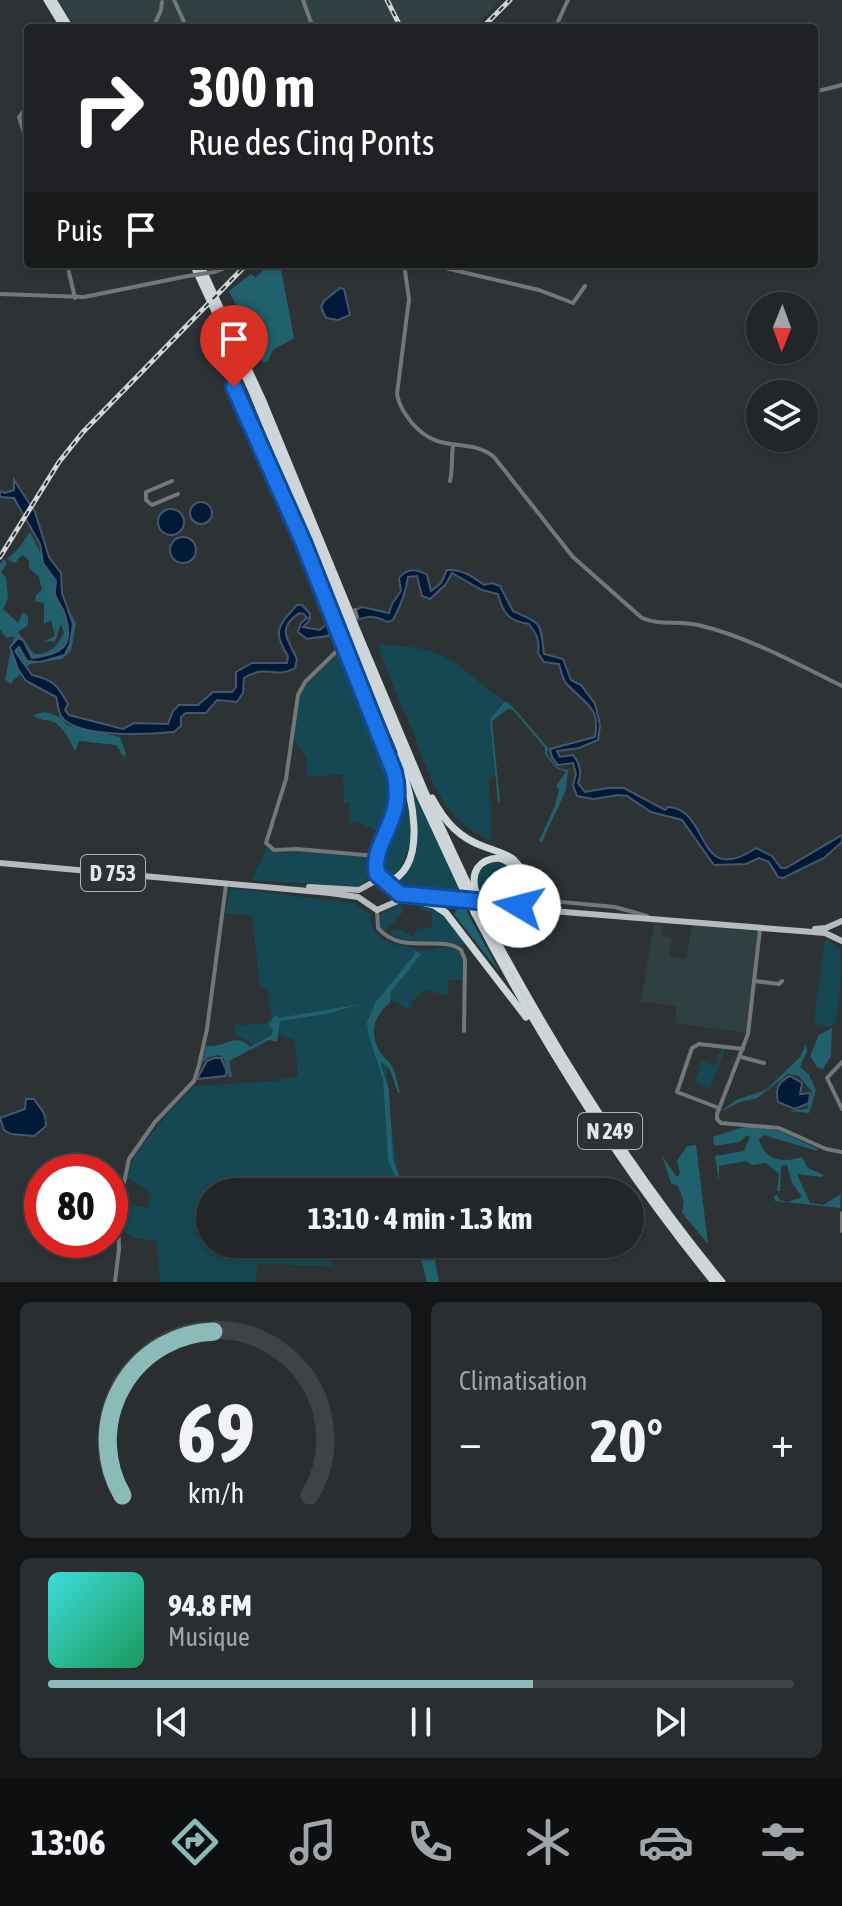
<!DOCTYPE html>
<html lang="fr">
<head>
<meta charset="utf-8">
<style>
	body { margin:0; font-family:"Asap Condensed",sans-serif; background:#2a2e30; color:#f1f3f6; height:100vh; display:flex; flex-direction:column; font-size:30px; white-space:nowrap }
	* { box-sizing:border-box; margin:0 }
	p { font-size:26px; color:#a2a5a8 }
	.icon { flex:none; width:44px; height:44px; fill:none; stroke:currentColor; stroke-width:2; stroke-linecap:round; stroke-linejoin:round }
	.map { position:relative; height:1282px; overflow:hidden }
	.side { display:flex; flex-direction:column; gap:20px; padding:20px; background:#131516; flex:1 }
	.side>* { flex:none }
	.hud { position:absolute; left:24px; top:24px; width:794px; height:244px; border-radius:8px; box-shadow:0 2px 6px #0004,0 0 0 2px #3f4345; background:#202124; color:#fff; overflow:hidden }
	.needle { width:52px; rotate:181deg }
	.controls { position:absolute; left:746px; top:292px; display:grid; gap:16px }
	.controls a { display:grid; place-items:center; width:72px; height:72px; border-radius:50%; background:#222628; box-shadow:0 2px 6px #0004,0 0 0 2px #3f4345; font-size:40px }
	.speed { position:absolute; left:24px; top:1154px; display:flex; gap:16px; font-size:40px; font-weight:700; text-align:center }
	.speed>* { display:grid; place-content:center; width:104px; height:104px; border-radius:50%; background:#222628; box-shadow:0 2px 6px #0004,0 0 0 2px #3f4345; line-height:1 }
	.speed .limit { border:12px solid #d22; background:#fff; color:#111 }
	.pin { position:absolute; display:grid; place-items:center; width:68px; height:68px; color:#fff; margin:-82px -34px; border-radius:50% 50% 50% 0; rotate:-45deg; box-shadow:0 0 8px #0007 }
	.pin .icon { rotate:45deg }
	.me { position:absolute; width:88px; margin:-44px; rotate:278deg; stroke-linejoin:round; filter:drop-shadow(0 0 6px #0008) }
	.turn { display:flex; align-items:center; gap:28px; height:168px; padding:0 32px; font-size:36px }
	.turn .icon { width:104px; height:104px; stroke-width:2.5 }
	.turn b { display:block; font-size:56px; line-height:68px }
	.then { display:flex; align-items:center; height:76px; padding:0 32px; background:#0003; gap:16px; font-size:30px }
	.big { font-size:60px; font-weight:700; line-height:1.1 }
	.side .tile { flex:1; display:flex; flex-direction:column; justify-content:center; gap:12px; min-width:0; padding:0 28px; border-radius:12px; background:#2a2e30 }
	.side .dial { align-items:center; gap:0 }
	.dial svg { height:208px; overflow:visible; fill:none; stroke:#3f4345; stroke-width:7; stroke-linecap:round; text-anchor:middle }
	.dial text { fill:#f1f3f6; stroke:none }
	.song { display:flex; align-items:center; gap:24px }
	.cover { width:96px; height:96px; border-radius:12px; background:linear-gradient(135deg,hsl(180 70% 55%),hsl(150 70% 35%)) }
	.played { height:8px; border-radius:4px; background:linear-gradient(90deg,#8bbbb9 65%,#3f4345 65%) }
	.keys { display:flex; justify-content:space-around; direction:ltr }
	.heat { display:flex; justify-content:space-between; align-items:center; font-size:44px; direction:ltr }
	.side .tiles { flex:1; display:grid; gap:20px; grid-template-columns:1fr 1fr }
	.tile:last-child { grid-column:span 2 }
	.trip { position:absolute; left:196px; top:1178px; width:448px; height:80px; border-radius:40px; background:#222628; box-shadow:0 2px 6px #0004,0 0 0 2px #3f4345; font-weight:700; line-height:80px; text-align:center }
	.menu { display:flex; height:128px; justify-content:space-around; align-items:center; background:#0e0f10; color:#a2a5a8 }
	.menu .icon { width:56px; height:56px }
	.menu .on { color:#8bbbb9 }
	.menu b { font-size:36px; color:#f1f3f6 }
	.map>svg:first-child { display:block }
	.built { fill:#303f42 }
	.green { fill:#154852 }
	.forest { fill:#21616d }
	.water { fill:#001936; stroke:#44576c; stroke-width:2 }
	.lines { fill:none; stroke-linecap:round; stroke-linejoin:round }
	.minor { stroke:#747778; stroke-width:4 }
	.major { stroke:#b5bbbe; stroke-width:6 }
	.highway { stroke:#cfd6da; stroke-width:7 }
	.rail-casing { stroke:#d0d5d6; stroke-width:5 }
	.rail { stroke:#2d3335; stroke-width:2; stroke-dasharray:6; stroke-linecap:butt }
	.minor-bridge { stroke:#747778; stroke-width:4 }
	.highway-bridge { stroke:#cfd6da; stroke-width:7 }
	.route-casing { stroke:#114b97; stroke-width:20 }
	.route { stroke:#1a73e8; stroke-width:14 }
	.labels { text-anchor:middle; stroke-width:8; stroke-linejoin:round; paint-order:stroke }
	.shield { fill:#2d3335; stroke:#acb2b3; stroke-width:2 }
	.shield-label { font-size:22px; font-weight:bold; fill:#e3e8e9 }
</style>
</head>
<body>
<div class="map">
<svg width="842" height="1282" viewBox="0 0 842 1282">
	<rect width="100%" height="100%" fill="#2d3335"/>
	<!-- built -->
	<g class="built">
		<polygon points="58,0 501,0 474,28 76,28"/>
		<polygon points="693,921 762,927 748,1033 675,1023 677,1006 641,1002 654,923 664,924 661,935 672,938 669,955 686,959"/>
	</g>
	<!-- green -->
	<g class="green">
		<path d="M378,645C401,645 427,647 447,658C468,669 483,689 504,700L490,721L497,775L489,777L491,841C435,817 428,766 406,715C396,692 386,670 378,645Z"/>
		<polygon points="342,650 351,687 390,773 393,796 391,813 380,833 357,821 350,825 350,803 344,803 343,775 307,776 306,758 294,738 299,700 306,685"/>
		<path d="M399,772C409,811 421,839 396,875L387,878L379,870C379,851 390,839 396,822C402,805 401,790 399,772Z"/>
		<path d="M410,781L461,892C473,881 480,866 496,861C509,865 517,873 511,887L512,880L488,898L399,892L393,883L402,876L417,819Z"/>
		<path d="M266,848L276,853L302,852L370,857L373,860C373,874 370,878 359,887L252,880Z"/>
		<path d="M230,888L354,903L370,915C373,937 384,943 404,946C410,947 417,950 423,950C433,950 446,944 455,950C465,955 463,970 463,980H448V996L425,990L413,1000L410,1010L383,996L371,1022L373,1044L386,1063L390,1116L398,1174L403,1192H210V1244H332L333,1266L257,1264L256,1282H160L157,1241L134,1238L120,1229L123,1203L148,1208L151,1192L127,1178L136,1152L171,1110L194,1086L275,1081L298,1076L295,1040L273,1033L252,1046L249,1041L235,1036L234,1025L265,1024L272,1017L267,988L260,987L252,916L225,913Z"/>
		<path d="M402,902C442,906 441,910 465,941L464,946C440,939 416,946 392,936L391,932C398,924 406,934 414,937L416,929L432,927V912L420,910L421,905L402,903L403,912L386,930H382L379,925V916Z"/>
		<path d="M825,938L840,950C842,976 840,998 835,1024L828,1027L814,1023Z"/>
		<polygon points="722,1048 725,1049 710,1089 695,1083 702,1061 715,1066"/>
	</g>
	<!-- forest -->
	<g class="forest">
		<polygon points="268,264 280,264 294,338 273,350 268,361 263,363 229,291 251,274 256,278"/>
		<path d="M30,532L76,624L71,651L62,659L30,664L10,684L5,679L14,636L6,638L0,629V564L4,559L7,563L1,573L6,577L8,599L3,609L18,623L23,612L28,616V625L18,632L34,654C50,655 57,646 64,633L61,624L55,641L43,642L55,636L51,620L44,624V603L35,601L36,595L42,590L39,577L29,568V560L22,555L15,563L7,559L19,548Z"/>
		<path d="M505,701L512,706L548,748L547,754C552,761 558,770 568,770L566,790L542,842L539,841L555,806L559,789L556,786L566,772L556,768L545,754V748L513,710L508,709L492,721L500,803L498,802L490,719Z"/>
		<path d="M45,712L60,717L67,725L120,737L126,754L124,757L116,745L79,741L75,752C71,741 64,728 54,722C46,719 40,721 33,715Z"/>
		<polygon points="458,908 466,910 500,973 454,914"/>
		<path d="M414,950L421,954L391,992L390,1003C374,1015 369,1032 379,1050C382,1056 388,1060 392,1066C396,1073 397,1084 400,1092L398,1093L390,1070L382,1062L381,1065L389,1090L393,1160L406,1192H401L388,1159L383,1079L369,1037L367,1023L375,1003L415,954Z"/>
		<path d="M361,1004L326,1014L280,1021L277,1042L269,1040L229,1061L232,1077H229L224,1059L220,1055L209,1057L202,1063L206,1046C223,1049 237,1031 250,1047L271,1035L273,1029L268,1026L275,1015L279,1018Z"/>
		<polygon points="832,1028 831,1056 823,1069 817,1067 810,1056 819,1035"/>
		<polygon points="806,1044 807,1051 800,1067 809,1075 816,1090 809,1113 788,1111 807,1109 812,1092 799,1076 788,1074 757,1098 740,1102 720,1112 736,1100 766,1090 800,1057"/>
		<path d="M747,1126L780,1131L818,1149L817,1151L764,1135L759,1139C764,1161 783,1163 802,1157L808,1168L824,1175L821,1177L797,1174L810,1203L823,1205L841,1194L840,1208L775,1201L774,1196L777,1195L780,1200L788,1202L802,1197L792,1183L787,1165L781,1166L780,1191H777L779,1174L766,1163L752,1165L746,1161L719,1166V1182L715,1156L744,1151L750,1137L747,1135L739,1142L714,1146L713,1137Z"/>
		<polygon points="696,1145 708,1244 682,1213 684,1202 678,1186 671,1183 662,1156 677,1177 680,1173 677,1161 687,1146"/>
		<polygon points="417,1244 432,1244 439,1282 427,1282"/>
	</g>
	<!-- water -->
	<g class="water">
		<polygon points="340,288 344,289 350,315 338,320 326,318 321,307 324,301"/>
		<path d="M14,480L35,512L49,557L61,573L62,593L73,624L70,644L65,655L40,662L27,661L19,647L15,651L32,675C53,680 57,684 68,704L65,710L69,715L123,729L134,723L168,724L173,711L179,705H198L213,692H232L236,687V672L252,663H287L288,656C272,631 278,626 297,605H302L310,614L309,621L303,627L320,630L331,620L362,607L389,613L392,604L401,591L399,578C407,568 416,568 427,575L431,591L441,583L447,570C462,569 472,576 484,585L492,583L500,586L513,611C543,625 540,621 544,654L563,659L571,680L581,685L595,704L600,725L598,740L579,748L557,751L560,757L573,755C580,763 582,774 578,783L585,792L608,788H624L665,810L668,807C711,809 695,889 756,848L772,856L781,868H786L842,835V842L824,858L783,878L778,877L769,862L759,858L746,864L714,865L682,820L651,812L627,796L618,795L594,799L577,796L573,785L576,774L573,763L558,765L552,757L550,749L595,737C601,705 583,703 566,683C562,678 561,670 559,664L544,662L538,653C540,641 537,634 529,624C509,621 503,614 498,594L482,590L452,573L446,584L430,599L422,596L417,576L408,577C406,592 401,605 393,620L387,622C365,608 346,627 327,636C320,638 313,637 307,639L298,632L301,623L307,618L304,614L299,613C276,629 288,639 297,659L295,668C274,680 268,663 244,678L243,693L237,702L217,700L206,713H186L181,717V726L174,732C150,734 76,739 61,716C58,711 58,703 56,697L26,681L18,669L10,647L18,638L23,640L32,658C63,654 76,646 64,612C62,606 56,600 55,594C54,590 56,586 56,581L43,563L40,544L14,498L0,497V491L5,493L14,490Z"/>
		<circle cx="201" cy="513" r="11"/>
		<circle cx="171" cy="522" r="13"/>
		<circle cx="183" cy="550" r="13"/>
		<polygon points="214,1058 221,1058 227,1072 225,1076 197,1079 207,1061"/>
		<path d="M790,1076L802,1083L800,1094L810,1093L809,1103L795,1109L778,1102C775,1089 778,1082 790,1076Z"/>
		<path d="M26,1099H34C41,1110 46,1112 46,1126L34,1136L11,1134L4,1130L0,1118L25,1109Z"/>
	</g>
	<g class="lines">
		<!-- minor -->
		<g class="minor">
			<polyline points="174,0 187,28"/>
			<polyline points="303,0 313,28"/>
			<polyline points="153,28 161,10 162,2"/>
			<polyline points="555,28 568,0"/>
			<polyline points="814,92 842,85"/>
			<polyline points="26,103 27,107 19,117 28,146"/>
			<polyline points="67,264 75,298"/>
			<path d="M404,264L409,299L397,394C399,406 405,414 412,423C440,456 469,436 494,457L573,557L642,618C660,626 679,620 698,625C749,637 795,663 842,686"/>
			<polyline points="428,264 539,290 573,303 585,286"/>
			<polyline points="214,272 236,264"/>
			<polyline points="0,294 84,297 188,276"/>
			<path d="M234,387L303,542L394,772C405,813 387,820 378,854C375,863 376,871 373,880"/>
			<polyline points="172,481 146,492 146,500 152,505 178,494"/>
			<path d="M450,481C453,469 451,459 453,446"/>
			<polyline points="355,610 357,617"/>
			<polyline points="330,612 340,616 342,622 338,632"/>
			<polyline points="343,645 305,682 298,695 286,779 266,843 274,850 297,849 376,856"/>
			<polyline points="551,901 615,907 647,916"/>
			<path d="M377,910L378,928C402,956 440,934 461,950L465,960L464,1031"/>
			<polyline points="760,929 748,1034 717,1114 717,1119 721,1123 779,1128 826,1149 842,1152"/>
			<polyline points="755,981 779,984 782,981"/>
			<polyline points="741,1057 764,1063"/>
			<polyline points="842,1062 827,1078 842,1109"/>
			<polyline points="719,1108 677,1092 692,1048 699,1044 743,1049"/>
			<polyline points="842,1213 842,1231"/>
			<polyline points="115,1282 119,1249 118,1211 129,1159 155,1122 194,1081 199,1065 207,1029 226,885"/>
		</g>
		<!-- major -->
		<g class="major">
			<polyline points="0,863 330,893 358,897 377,910 400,900 503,908"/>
			<polyline points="309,887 359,890 377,880 389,885"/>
			<polyline points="393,891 405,895 472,900"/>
			<polyline points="514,908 825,933 842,941"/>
			<polyline points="815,929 826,928 842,921"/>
		</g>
		<!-- highway -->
		<g class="highway">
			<polyline points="47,0 64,28"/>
			<polyline points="53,0 70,28"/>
			<polyline points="193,264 251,389 343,612"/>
			<polyline points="200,264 263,401 349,610"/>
			<polyline points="354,623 425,792 471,891"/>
			<polyline points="348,625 419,794 464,891"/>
			<path d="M432,798C445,822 459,838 485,847C495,851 506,853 514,860C537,882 514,892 558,908"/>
			<path d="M387,883C432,866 410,788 398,756"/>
			<path d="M476,892C470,873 478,859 499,858C514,862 520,875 514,890L502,900L483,901"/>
			<polyline points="418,901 434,905 446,913 526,1017"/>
			<polyline points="498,907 521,905 525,901 527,889"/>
			<path d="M475,914C543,1044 621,1168 714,1282"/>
			<path d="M483,915C551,1044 629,1169 722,1282"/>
		</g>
		<!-- rail casing -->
		<g class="rail-casing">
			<g id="rail">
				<polyline points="387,0 401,28"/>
				<polyline points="482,28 510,0"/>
				<polyline points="0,557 59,462 83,432 247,264"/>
			</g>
		</g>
		<!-- rail -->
		<use href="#rail" class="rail"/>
		<!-- minor-bridge -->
		<polyline class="minor-bridge" points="188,276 214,272"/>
		<!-- highway-bridge -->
		<g class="highway-bridge">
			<polyline points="349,610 354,623"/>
			<polyline points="343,612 348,625"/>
			<polyline points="464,891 475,914"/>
			<polyline points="471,891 483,915"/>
		</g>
	</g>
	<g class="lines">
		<!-- route casing -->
		<g class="route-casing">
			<path id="route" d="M234,387L303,542L394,772C407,820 370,841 377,874L400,894L521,905L519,906"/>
		</g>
		<!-- route -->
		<use href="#route" class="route"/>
	</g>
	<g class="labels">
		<!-- shield labels -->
		<g class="shield">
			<rect x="81" y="855" width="64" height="36" rx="6"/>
			<rect x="578" y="1113" width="64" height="36" rx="6"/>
		</g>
		<g class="shield-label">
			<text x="113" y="881">D 753</text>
			<text x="610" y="1139">N 249</text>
		</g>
	</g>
</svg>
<div class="controls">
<a><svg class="needle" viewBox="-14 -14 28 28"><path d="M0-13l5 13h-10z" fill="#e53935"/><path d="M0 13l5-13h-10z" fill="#a2a5a8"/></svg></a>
<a><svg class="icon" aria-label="layers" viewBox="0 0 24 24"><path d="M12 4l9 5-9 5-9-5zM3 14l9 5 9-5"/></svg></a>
</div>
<div class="speed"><div class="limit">80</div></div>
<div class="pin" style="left:234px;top:387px;background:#d93025"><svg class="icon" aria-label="arrive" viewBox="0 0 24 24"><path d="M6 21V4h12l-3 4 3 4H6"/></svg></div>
<svg class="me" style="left:519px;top:906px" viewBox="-20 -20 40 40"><circle r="19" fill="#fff"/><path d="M0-13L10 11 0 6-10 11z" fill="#1a73e8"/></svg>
<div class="trip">13:10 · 4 min · 1.3 km</div>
<div class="hud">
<div class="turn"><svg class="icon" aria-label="right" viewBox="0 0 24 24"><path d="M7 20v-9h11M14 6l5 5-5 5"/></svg><div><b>300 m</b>Rue des Cinq Ponts</div></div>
<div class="then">Puis<svg class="icon" aria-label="arrive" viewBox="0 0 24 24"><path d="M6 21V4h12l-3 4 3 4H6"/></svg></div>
</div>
</div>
<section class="side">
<div class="tiles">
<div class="tile dial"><svg viewBox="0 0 100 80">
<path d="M14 69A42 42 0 1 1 86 69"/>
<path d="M14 69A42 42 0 0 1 49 6" stroke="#8bbbb9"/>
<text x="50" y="56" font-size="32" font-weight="700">69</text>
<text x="50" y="72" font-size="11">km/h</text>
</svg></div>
<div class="tile"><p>Climatisation</p>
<div class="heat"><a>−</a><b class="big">20°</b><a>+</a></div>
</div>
<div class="tile">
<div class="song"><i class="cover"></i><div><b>94.8 FM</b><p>Musique</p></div></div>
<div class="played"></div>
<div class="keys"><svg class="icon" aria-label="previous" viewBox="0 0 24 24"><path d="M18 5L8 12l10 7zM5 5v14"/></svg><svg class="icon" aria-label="pause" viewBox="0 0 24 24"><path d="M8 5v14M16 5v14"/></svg><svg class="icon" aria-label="next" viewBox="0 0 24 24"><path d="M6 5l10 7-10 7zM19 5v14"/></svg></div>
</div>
</div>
</section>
<nav class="menu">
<b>13:06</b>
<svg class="icon on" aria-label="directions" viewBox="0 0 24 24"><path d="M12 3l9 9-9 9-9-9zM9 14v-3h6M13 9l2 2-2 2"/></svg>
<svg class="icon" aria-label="music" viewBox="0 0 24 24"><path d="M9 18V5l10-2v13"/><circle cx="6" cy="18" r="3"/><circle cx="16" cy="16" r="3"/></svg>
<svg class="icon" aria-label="phone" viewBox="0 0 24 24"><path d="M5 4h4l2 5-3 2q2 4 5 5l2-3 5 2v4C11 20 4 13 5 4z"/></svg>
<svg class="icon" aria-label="climate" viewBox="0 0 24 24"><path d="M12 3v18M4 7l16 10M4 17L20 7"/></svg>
<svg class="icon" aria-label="car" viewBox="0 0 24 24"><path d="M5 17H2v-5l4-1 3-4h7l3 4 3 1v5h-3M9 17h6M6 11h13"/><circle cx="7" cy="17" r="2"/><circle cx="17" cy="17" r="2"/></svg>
<svg class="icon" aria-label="filters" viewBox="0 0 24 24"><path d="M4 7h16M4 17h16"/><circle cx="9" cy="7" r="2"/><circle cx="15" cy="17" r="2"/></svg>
</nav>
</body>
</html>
